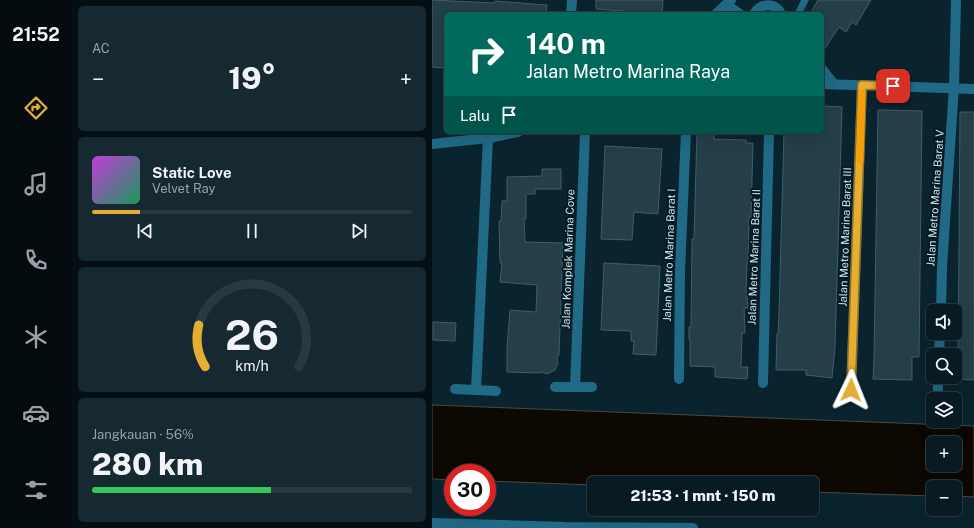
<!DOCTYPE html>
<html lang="id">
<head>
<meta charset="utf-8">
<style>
	body { margin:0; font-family:"Public Sans",sans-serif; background:#162830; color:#f1f3f6; height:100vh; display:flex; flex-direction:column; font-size:15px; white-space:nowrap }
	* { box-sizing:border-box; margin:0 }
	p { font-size:13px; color:#98a1a6 }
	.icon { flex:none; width:22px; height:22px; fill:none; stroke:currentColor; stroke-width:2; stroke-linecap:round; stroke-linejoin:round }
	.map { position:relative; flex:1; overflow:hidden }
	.details { display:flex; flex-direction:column; gap:6px; padding:6px; background:#040f13; width:360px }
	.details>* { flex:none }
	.hud { position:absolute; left:12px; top:12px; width:380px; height:122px; border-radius:6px; box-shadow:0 4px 16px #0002,0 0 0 1px #293941; background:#00695c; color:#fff; overflow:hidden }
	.fabs { position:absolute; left:494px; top:304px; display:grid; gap:8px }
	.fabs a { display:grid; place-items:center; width:36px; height:36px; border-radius:6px; background:#081b23; box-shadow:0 4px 16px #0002,0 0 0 1px #293941; font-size:20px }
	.speed { position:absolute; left:12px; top:464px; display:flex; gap:8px; font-size:20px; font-weight:700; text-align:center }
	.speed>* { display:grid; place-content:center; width:52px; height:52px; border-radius:50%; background:#081b23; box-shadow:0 4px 16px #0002,0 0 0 1px #293941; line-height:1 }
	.speed .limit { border:6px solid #d22; background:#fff; color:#111 }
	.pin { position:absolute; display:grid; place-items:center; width:34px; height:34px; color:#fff; margin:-17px; border-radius:8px; box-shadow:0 2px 6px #0006 }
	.me { position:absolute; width:44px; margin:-22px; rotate:2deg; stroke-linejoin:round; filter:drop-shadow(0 0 3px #0008) }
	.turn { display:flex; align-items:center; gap:14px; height:84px; padding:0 16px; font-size:18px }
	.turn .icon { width:52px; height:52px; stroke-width:2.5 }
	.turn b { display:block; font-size:28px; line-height:34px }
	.then { display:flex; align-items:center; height:38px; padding:0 16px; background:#0003; gap:8px; font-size:15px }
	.big { font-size:30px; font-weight:800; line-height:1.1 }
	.details .widget { flex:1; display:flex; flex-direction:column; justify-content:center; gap:6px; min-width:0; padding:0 14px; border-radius:6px; background:#162830 }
	.details .dial { align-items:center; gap:0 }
	.dial svg { height:104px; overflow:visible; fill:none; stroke:#293941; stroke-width:7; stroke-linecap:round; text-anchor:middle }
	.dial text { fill:#f1f3f6; stroke:none }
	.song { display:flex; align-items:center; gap:12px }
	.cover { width:48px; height:48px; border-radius:6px; background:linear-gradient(135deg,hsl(290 70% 55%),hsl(150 70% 35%)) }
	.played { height:4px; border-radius:2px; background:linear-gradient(90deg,#e4ae35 15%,#293941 15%) }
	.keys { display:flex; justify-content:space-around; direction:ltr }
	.heat { display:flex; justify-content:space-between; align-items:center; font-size:22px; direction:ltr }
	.charge { height:6px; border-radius:3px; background:linear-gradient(90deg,#34c759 56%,#293941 0) }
	.trip { position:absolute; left:155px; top:476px; width:232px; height:40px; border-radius:6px; background:#081b23; box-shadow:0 4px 16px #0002,0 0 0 1px #293941; font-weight:800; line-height:40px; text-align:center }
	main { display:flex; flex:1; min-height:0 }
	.tab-bar { display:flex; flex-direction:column; width:72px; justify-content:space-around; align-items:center; background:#030b0e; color:#98a1a6 }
	.tab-bar .icon { width:28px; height:28px }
	.tab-bar .current { color:#e4ae35 }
	.tab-bar b { font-size:18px; color:#f1f3f6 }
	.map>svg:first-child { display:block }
	.water { fill:#0d0801; stroke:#484946; fill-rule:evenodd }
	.building { fill:#243e4a; stroke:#425d68 }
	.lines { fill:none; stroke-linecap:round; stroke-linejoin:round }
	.service { stroke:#206a85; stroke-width:7 }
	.minor { stroke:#206a85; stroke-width:10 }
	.tertiary { stroke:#206a85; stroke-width:10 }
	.route-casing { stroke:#947122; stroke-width:10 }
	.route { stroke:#e4ae35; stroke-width:7 }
	.slow { stroke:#f59e0b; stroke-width:7 }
	.labels { text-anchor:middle; stroke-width:4; stroke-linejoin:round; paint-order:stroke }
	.street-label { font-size:11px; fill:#d2e1e8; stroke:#021b25 }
</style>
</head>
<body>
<main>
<nav class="tab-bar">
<b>21:52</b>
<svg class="icon current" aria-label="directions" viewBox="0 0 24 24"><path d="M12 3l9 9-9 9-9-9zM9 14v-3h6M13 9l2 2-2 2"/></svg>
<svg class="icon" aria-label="music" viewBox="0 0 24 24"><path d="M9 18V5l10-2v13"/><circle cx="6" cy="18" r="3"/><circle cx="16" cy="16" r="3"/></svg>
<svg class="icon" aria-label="phone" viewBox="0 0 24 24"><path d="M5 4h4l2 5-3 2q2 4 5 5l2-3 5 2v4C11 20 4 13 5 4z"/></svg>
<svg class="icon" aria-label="climate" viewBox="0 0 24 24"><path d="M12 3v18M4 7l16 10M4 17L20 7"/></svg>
<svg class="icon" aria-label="car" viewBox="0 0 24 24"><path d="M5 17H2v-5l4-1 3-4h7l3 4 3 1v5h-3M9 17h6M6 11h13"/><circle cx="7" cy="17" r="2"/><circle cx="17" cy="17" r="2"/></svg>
<svg class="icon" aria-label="filters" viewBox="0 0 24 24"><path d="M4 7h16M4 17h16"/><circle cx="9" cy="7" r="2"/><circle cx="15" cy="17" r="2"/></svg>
</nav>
<section class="details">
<div class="widget"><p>AC</p>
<div class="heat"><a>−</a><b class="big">19°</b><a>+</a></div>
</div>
<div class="widget">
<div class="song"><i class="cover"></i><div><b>Static Love</b><p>Velvet Ray</p></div></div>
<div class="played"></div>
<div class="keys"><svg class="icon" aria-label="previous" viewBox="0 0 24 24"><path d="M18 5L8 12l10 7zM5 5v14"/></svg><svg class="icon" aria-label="pause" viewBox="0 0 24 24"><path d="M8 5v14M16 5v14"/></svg><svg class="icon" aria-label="next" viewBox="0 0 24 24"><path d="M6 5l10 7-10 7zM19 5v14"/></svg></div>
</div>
<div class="widget dial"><svg viewBox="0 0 100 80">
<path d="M14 69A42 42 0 1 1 86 69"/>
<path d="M14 69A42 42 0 0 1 9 37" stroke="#e4ae35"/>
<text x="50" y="56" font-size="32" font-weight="700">26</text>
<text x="50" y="72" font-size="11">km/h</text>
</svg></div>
<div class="widget"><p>Jangkauan · 56%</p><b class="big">280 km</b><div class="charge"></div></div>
</section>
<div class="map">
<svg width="542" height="528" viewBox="0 0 542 528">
	<rect width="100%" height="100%" fill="#0a242f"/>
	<!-- water -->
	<path class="water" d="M0,405L542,426V497L523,496V487H501V496L380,492V483H162V485L55,481V473H21V480L0,479ZM501,443H523V465H501Z"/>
	<!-- building -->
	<g class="building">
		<polygon points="0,0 62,3 63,1 115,5 114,14 14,14 14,68 0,67"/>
		<polygon points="164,0 231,0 230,14 164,9"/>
		<polygon points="386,0 439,0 424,25 420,22 414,32 407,27 390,53 390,14 378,14"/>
		<polygon points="390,106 410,107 403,348 400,378 374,375 374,370 344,370 345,334 346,334 347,312 352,132 390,132"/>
		<polygon points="446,110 490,111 487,357 480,357 480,380 441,379 442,360"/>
		<polygon points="528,112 542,112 542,380 526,379"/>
		<polygon points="265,132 282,133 282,139 314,140 314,143 321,143 319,217 317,217 316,262 315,262 314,296 315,296 316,308 312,308 313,333 310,333 309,367 316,367 315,379 283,377 283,367 258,366 258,339 257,339 257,327 259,327 260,239 262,239"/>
		<polygon points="173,146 230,149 226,214 202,212 200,240 169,239"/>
		<polygon points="110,169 129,169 129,189 103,189 103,194 94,194 94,219 92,219 93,242 131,243 127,355 125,357 126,363 123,370 115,374 109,372 107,373 75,372 75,348 78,310 104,312 105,285 68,282 70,263 68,263 67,221 69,221 70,201 75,201 75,177 110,176"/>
		<polygon points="172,263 228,266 224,355 201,354 202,341 199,341 199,331 169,330"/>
		<polygon points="1,322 24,323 23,341 1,340"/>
	</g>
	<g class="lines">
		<!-- service -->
		<polyline class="service" points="366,14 373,0"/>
		<!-- minor -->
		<g class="minor">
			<polyline points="295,5 308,14"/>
			<polyline points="139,14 140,0"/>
			<polyline points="284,14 299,0"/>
			<path d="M322,14C328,3 343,2 349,14"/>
			<polyline points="390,69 402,84"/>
			<polyline points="390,84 542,89"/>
			<polyline points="0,144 56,138 86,132"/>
			<polyline points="509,311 510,267 522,87 524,0"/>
			<polyline points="507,355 508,333"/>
			<polyline points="247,379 248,271 254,132"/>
			<polyline points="331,383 337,132"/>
			<polyline points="123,387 160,387"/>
			<polyline points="143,387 153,132"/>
			<polyline points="23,389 44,390 56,138"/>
			<polyline points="506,389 506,377"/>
			<polyline points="44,390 64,391"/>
			<polyline points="419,390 430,85"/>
		</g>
		<!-- tertiary -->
		<polyline class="tertiary" points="0,523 132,527 261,528"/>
	</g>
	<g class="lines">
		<!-- route casing -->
		<g class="route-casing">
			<polyline id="route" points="419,390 430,85 461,86"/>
		</g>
		<!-- route -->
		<use href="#route" class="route"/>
		<!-- slow -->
		<polyline class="slow" points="428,161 430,93"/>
	</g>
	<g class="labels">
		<!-- street labels -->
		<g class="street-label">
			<text transform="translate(503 198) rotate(-86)" y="4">Jalan Metro Marina Barat V</text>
			<text transform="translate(413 237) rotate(-88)" y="4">Jalan Metro Marina Barat III</text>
			<text transform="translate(237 255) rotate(-88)" y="4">Jalan Metro Marina Barat I</text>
			<text transform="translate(322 257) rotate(-88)" y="4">Jalan Metro Marina Barat II</text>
			<text transform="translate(136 259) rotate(-88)" y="4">Jalan Komplek Marina Cove</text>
		</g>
	</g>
</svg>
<div class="fabs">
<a><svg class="icon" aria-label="sound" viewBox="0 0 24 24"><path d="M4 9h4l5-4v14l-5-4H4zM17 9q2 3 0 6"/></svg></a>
<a><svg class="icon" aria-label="search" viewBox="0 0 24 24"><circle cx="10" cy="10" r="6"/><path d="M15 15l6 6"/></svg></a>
<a><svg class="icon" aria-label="layers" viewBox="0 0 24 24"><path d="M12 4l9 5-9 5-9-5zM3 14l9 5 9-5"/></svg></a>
<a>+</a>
<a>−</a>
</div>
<div class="speed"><div class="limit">30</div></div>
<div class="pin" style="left:461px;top:86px;background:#d93025"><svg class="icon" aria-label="arrive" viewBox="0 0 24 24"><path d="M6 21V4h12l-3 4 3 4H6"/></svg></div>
<svg class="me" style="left:419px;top:390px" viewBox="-20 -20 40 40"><path d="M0-17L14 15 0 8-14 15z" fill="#e4ae35" stroke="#fff" stroke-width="4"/></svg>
<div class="trip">21:53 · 1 mnt · 150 m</div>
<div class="hud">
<div class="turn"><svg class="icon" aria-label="right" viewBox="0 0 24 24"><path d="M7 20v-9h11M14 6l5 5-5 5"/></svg><div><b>140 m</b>Jalan Metro Marina Raya</div></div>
<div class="then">Lalu<svg class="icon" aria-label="arrive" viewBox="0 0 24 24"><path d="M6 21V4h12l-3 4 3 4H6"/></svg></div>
</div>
</div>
</main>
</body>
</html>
